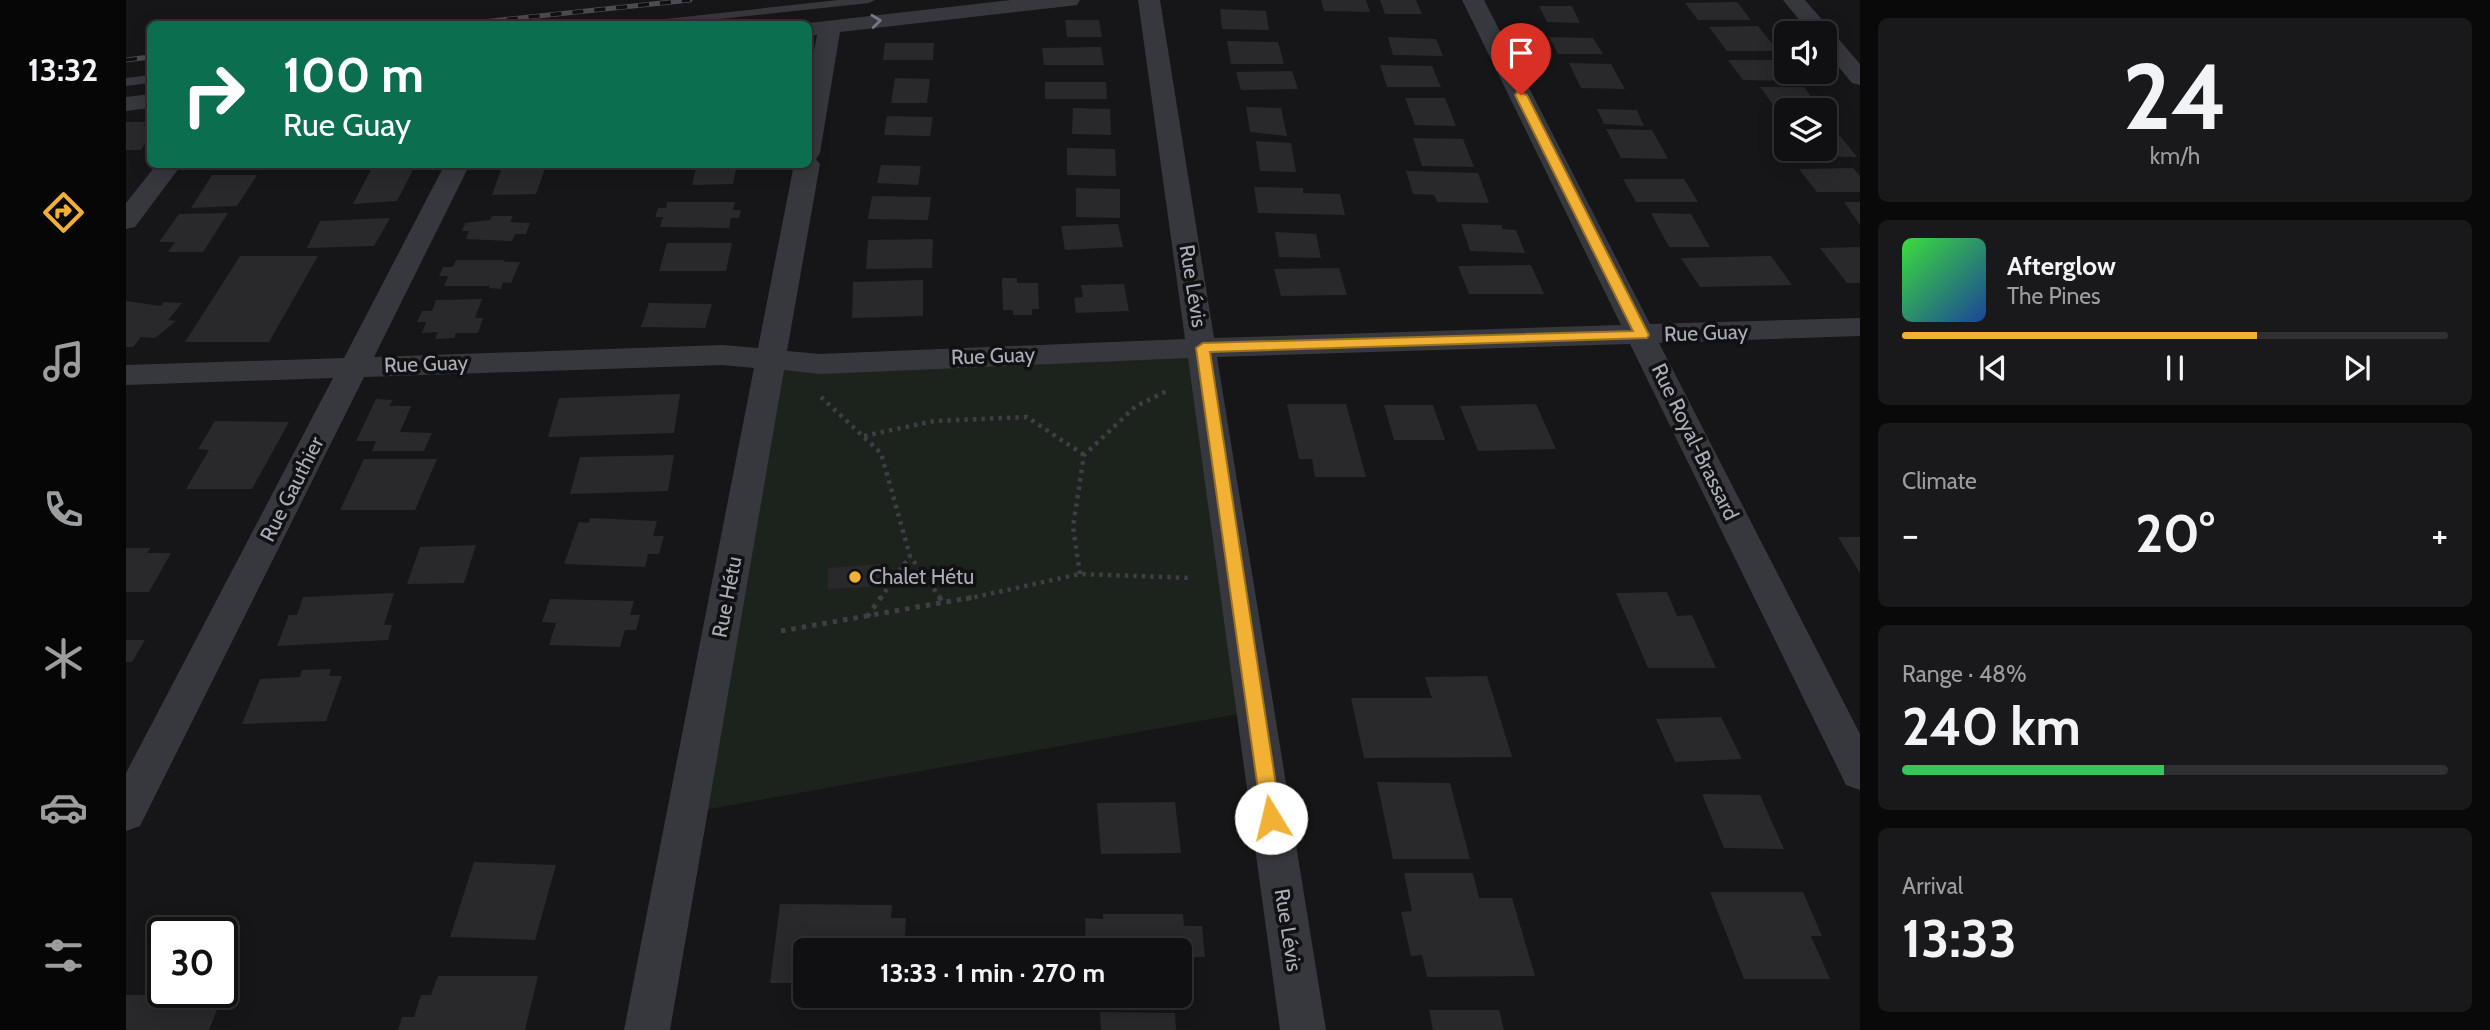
<!DOCTYPE html>
<html lang="en">
<head>
<meta charset="utf-8">
<style>
	body { margin:0; font-family:Cabin,sans-serif; background:#19191b; color:#f1f3f6; height:100vh; display:flex; flex-direction:column; font-size:26px; white-space:nowrap }
	* { box-sizing:border-box; margin:0 }
	p { font-size:23px; color:#9c9d9f }
	.icon { flex:none; width:38px; height:38px; fill:none; stroke:currentColor; stroke-width:2; stroke-linecap:round; stroke-linejoin:round }
	.map { position:relative; flex:1; overflow:hidden }
	.drawer { display:flex; flex-direction:column; gap:18px; padding:18px; background:#09090a; width:630px }
	.drawer>* { flex:none }
	.top-card { position:absolute; left:21px; top:21px; width:665px; height:147px; border-radius:10px; box-shadow:0 4px 18px #0003,0 0 0 2px #303032; background:#0b6e4f; color:#fff; overflow:hidden }
	.buttons { position:absolute; left:1648px; top:21px; display:grid; gap:14px }
	.buttons a { display:grid; place-items:center; width:63px; height:63px; border-radius:10px; background:#101012; box-shadow:0 4px 18px #0003,0 0 0 2px #303032; font-size:35px }
	.speed { position:absolute; left:21px; top:917px; display:flex; gap:14px; font-size:35px; font-weight:700; text-align:center }
	.speed>* { display:grid; place-content:center; width:91px; height:91px; border-radius:50%; background:#101012; box-shadow:0 4px 18px #0003,0 0 0 2px #303032; line-height:1 }
	.speed .limit { border:4px solid #111; border-radius:10px; background:#fff; color:#111 }
	.pin { position:absolute; display:grid; place-items:center; width:60px; height:60px; color:#fff; margin:-72px -30px; border-radius:50% 50% 50% 0; rotate:-45deg; box-shadow:0 0 7px #0007 }
	.pin .icon { rotate:45deg }
	.me { position:absolute; width:77px; margin:-38px; rotate:351deg; stroke-linejoin:round; filter:drop-shadow(0 0 5px #0008) }
	.turn { display:flex; align-items:center; gap:24px; height:147px; padding:0 21px; font-size:32px }
	.turn .icon { width:91px; height:91px; stroke-width:2.5 }
	.turn b { display:block; font-size:49px; line-height:60px }
	.big { font-size:52px; font-weight:700; line-height:1.1 }
	.drawer .tile { flex:1; display:flex; flex-direction:column; justify-content:center; gap:10px; min-width:0; padding:0 24px; border-radius:10px; background:#19191b }
	.drawer .dial { align-items:center; gap:0 }
	.dial b { font-size:91px; line-height:1 }
	.song { display:flex; align-items:center; gap:21px }
	.cover { width:84px; height:84px; border-radius:10px; background:linear-gradient(135deg,hsl(120 70% 55%),hsl(220 70% 35%)) }
	.played { height:7px; border-radius:4px; background:linear-gradient(90deg,#f2b134 65%,#303032 65%) }
	.keys { display:flex; justify-content:space-around; direction:ltr }
	.heat { display:flex; justify-content:space-between; align-items:center; font-size:38px; direction:ltr }
	.charge { height:10px; border-radius:5px; background:linear-gradient(90deg,#34c759 48%,#303032 0) }
	.trip { position:absolute; left:667px; top:938px; width:399px; height:70px; border-radius:10px; background:#101012; box-shadow:0 4px 18px #0003,0 0 0 2px #303032; font-weight:700; line-height:70px; text-align:center }
	main { display:flex; flex:1; min-height:0 }
	.menu { display:flex; flex-direction:column; width:126px; justify-content:space-around; align-items:center; background:#060607; color:#9c9d9f }
	.menu .icon { width:49px; height:49px }
	.menu .current { color:#f2b134 }
	.menu b { font-size:32px; color:#f1f3f6 }
	.map>svg:first-child { display:block }
	.green { fill:#1c231d }
	.building { fill:#29292c }
	.lines { fill:none; stroke-linecap:round; stroke-linejoin:round }
	.path-far1 { stroke:#3d3f44; stroke-width:4.5; stroke-dasharray:3.5 5; stroke-linecap:butt }
	.path { stroke:#3d3f44; stroke-width:5; stroke-dasharray:4.5 6; stroke-linecap:butt }
	.lane { fill:#37383d; fill-rule:evenodd }
	.street { fill:#37383d; fill-rule:evenodd }
	.rail-casing { stroke:#4a4c52; stroke-width:5 }
	.rail { stroke:#111113; stroke-width:3.5; stroke-dasharray:11; stroke-linecap:butt }
	.oneway { stroke:#757881 }
	.route { fill:#f2b134; stroke:#9d7322; stroke-width:2 }
	.poi-dot { fill:#f2b134; stroke:#111113; stroke-width:2.5 }
	.labels { text-anchor:middle; stroke-width:7; stroke-linejoin:round; paint-order:stroke }
	.street-label { font-size:21px; fill:#a8adb8; stroke:#111113 }
	.poi-label { font-size:21px; fill:#a8adb8; stroke:#111113; text-anchor:start }
</style>
</head>
<body>
<main>
<nav class="menu">
<b>13:32</b>
<svg class="icon current" aria-label="directions" viewBox="0 0 24 24"><path d="M12 3l9 9-9 9-9-9zM9 14v-3h6M13 9l2 2-2 2"/></svg>
<svg class="icon" aria-label="music" viewBox="0 0 24 24"><path d="M9 18V5l10-2v13"/><circle cx="6" cy="18" r="3"/><circle cx="16" cy="16" r="3"/></svg>
<svg class="icon" aria-label="phone" viewBox="0 0 24 24"><path d="M5 4h4l2 5-3 2q2 4 5 5l2-3 5 2v4C11 20 4 13 5 4z"/></svg>
<svg class="icon" aria-label="climate" viewBox="0 0 24 24"><path d="M12 3v18M4 7l16 10M4 17L20 7"/></svg>
<svg class="icon" aria-label="car" viewBox="0 0 24 24"><path d="M5 17H2v-5l4-1 3-4h7l3 4 3 1v5h-3M9 17h6M6 11h13"/><circle cx="7" cy="17" r="2"/><circle cx="17" cy="17" r="2"/></svg>
<svg class="icon" aria-label="filters" viewBox="0 0 24 24"><path d="M4 7h16M4 17h16"/><circle cx="9" cy="7" r="2"/><circle cx="15" cy="17" r="2"/></svg>
</nav>
<div class="map">
<svg width="1734" height="1030" viewBox="0 0 1734 1030">
	<rect width="100%" height="100%" fill="#161618"/>
	<!-- green -->
	<polygon class="green" points="1077,348 1129,711 561,813 647,360"/>
	<!-- building -->
	<g class="building">
		<polygon points="1195,0 1240,0 1244,12 1198,11"/>
		<polygon points="1254,0 1290,0 1296,14 1259,14"/>
		<polygon points="1611,2 1625,20 1572,20 1559,3"/>
		<polygon points="1413,6 1446,6 1454,23 1421,22"/>
		<polygon points="1094,9 1140,11 1143,30 1096,29"/>
		<polygon points="939,20 973,20 976,37 941,37"/>
		<polygon points="1632,26 1652,51 1601,51 1583,27"/>
		<polygon points="1262,37 1310,39 1317,56 1267,55"/>
		<polygon points="1423,37 1467,38 1477,54 1432,54"/>
		<polygon points="1101,41 1152,42 1158,64 1105,64"/>
		<polygon points="759,43 808,43 807,60 757,60"/>
		<polygon points="975,47 978,65 918,65 916,48"/>
		<polygon points="1602,60 1656,60 1661,72 1665,72 1672,81 1617,80"/>
		<polygon points="1443,63 1485,64 1499,89 1455,88"/>
		<polygon points="1254,65 1306,66 1315,87 1261,87"/>
		<polygon points="1166,71 1172,89 1115,90 1110,72"/>
		<polygon points="769,78 804,79 801,103 765,103"/>
		<polygon points="919,82 980,82 981,99 919,99"/>
		<polygon points="1634,87 1678,87 1695,110 1661,110 1661,116 1655,116"/>
		<polygon points="1279,98 1319,98 1330,126 1289,125"/>
		<polygon points="1120,107 1155,108 1161,136 1124,132"/>
		<polygon points="947,108 984,109 985,135 946,134"/>
		<polygon points="1471,109 1511,110 1518,126 1478,124"/>
		<polygon points="761,116 807,117 804,136 758,135"/>
		<polygon points="0,122 20,122 17,126 24,126 24,135 15,150 0,150"/>
		<polygon points="1480,129 1526,130 1542,159 1495,158"/>
		<polygon points="1699,135 1714,136 1731,157 1683,156 1678,149 1699,149"/>
		<polygon points="1287,138 1337,139 1348,167 1296,166"/>
		<polygon points="1130,141 1165,143 1170,172 1134,171"/>
		<polygon points="941,148 989,149 990,176 941,175"/>
		<polygon points="248,164 290,164 271,201 227,204"/>
		<polygon points="571,164 611,164 607,184 566,185"/>
		<polygon points="416,165 415,169 419,169 410,194 366,195 375,170"/>
		<polygon points="755,165 795,166 792,185 751,183"/>
		<polygon points="1727,168 1734,176 1734,192 1691,192 1673,169"/>
		<polygon points="1280,171 1352,173 1363,203 1311,202 1308,195 1287,194"/>
		<polygon points="86,175 131,175 111,206 65,208"/>
		<polygon points="1497,179 1558,179 1572,202 1510,202"/>
		<polygon points="1128,187 1177,188 1177,193 1214,194 1219,215 1132,213"/>
		<polygon points="950,188 994,189 994,218 950,217"/>
		<polygon points="746,196 805,197 802,220 742,219"/>
		<polygon points="541,202 609,202 607,210 615,210 613,218 605,218 603,228 534,227 537,217 529,217 532,208 540,208"/>
		<polygon points="1718,202 1734,202 1734,225"/>
		<polygon points="102,213 77,252 42,252 49,242 33,242 53,214"/>
		<polygon points="1525,213 1565,214 1584,247 1543,247"/>
		<polygon points="366,216 387,216 384,222 404,223 400,234 389,234 386,241 340,239 343,231 336,231 339,223 364,220"/>
		<polygon points="264,218 248,246 181,248 194,221"/>
		<polygon points="992,224 997,247 939,250 935,226"/>
		<polygon points="1335,224 1375,225 1377,229 1390,230 1399,253 1344,251"/>
		<polygon points="1149,232 1190,234 1195,258 1153,257"/>
		<polygon points="807,239 806,268 740,269 742,240"/>
		<polygon points="541,243 606,243 600,271 533,271"/>
		<polygon points="1734,247 1734,283 1721,283 1694,248"/>
		<polygon points="114,256 192,256 143,342 59,342"/>
		<polygon points="1645,256 1666,285 1574,287 1555,258"/>
		<polygon points="330,260 379,260 378,262 394,262 385,283 377,282 375,289 363,288 364,286 318,286 322,276 313,276 317,267 327,267"/>
		<polygon points="1405,265 1418,294 1343,294 1332,266"/>
		<polygon points="1213,268 1221,295 1155,296 1148,269"/>
		<polygon points="876,278 891,278 891,283 912,283 913,309 906,309 906,315 887,315 887,310 877,310"/>
		<polygon points="797,280 797,316 726,318 727,282"/>
		<polygon points="998,284 1003,311 950,313 948,298 957,297 955,285"/>
		<polygon points="356,299 349,318 357,318 352,333 330,333 328,338 309,339 312,332 296,333 300,322 291,322 296,311 306,311 310,300"/>
		<polygon points="0,301 35,306 38,302 56,303 42,320 50,321 29,338 15,337 7,347 0,347"/>
		<polygon points="523,303 586,304 579,328 515,327"/>
		<polygon points="554,394 548,433 422,437 433,398"/>
		<polygon points="250,399 267,400 263,406 285,406 274,432 306,433 298,451 246,451 250,441 230,441"/>
		<polygon points="1161,404 1220,404 1240,477 1189,477 1186,459 1173,459"/>
		<polygon points="1410,404 1430,449 1352,451 1334,406"/>
		<polygon points="1258,405 1307,405 1319,440 1268,440"/>
		<polygon points="89,421 163,422 126,489 60,489 83,450 72,449"/>
		<polygon points="548,455 542,491 444,494 454,457"/>
		<polygon points="238,459 311,459 289,510 214,510"/>
		<polygon points="464,518 531,521 527,536 538,536 533,554 522,554 519,567 438,564 453,522 463,523"/>
		<polygon points="1712,537 1734,537 1734,573"/>
		<polygon points="350,545 338,583 281,584 294,547"/>
		<polygon points="0,548 25,548 21,553 45,553 23,592 0,592"/>
		<polygon points="756,564 757,586 702,589 702,568"/>
		<polygon points="1541,592 1551,616 1566,615 1590,668 1522,668 1490,593"/>
		<polygon points="268,593 258,625 266,625 262,640 151,646 163,615 171,615 177,597"/>
		<polygon points="424,599 508,601 504,615 514,615 510,630 499,630 494,647 423,645 430,623 416,622"/>
		<polygon points="0,640 19,640 6,662 0,662"/>
		<polygon points="205,669 203,676 216,676 200,721 116,724 134,679 174,677 176,670"/>
		<polygon points="1361,676 1386,757 1238,758 1225,698 1306,698 1299,677"/>
		<polygon points="1595,717 1616,759 1549,762 1530,719"/>
		<polygon points="1251,782 1324,783 1344,859 1267,859"/>
		<polygon points="1576,794 1634,795 1658,849 1598,848"/>
		<polygon points="1049,802 1055,853 975,854 971,803"/>
		<polygon points="348,862 430,865 409,940 324,937"/>
		<polygon points="1278,873 1347,873 1353,898 1386,898 1409,976 1301,977 1296,955 1285,956 1275,912 1286,911"/>
		<polygon points="1584,892 1677,892 1696,936 1685,936 1704,979 1618,979"/>
		<polygon points="654,904 766,905 765,918 780,918 778,950 679,950 679,983 644,983"/>
		<polygon points="977,914 1057,914 1058,926 1076,926 1079,957 1064,957 1066,977 1054,976 1054,950 960,950 959,918 977,919"/>
		<polygon points="312,976 412,976 399,1030 272,1030 276,1017 288,1017 295,995 305,995"/>
		<polygon points="0,995 97,995 83,1030 0,1030"/>
		<polygon points="1303,1010 1373,1010 1378,1030 1307,1030"/>
		<polygon points="974,1012 1049,1013 1050,1030 975,1030"/>
	</g>
	<g class="lines">
		<!-- path-far1 -->
		<g class="path-far1">
			<polyline points="695,397 755,453 784,556 815,599"/>
			<polyline points="738,436 808,421 901,417 958,455"/>
			<polyline points="954,574 947,527 958,455 1010,406 1043,390"/>
			<polyline points="754,599 784,556"/>
			<polyline points="840,599 954,574 1066,578"/>
		</g>
		<!-- path -->
		<g class="path">
			<polyline points="813,597 818,604"/>
			<polyline points="741,617 755,597"/>
			<polyline points="655,631 848,597"/>
		</g>
		<!-- lane -->
		<g class="lane">
			<polygon points="712,0 749,0 743,3 548,24 515,24 521,21"/>
			<polygon points="24,75 24,83 0,86 0,78"/>
		</g>
		<!-- street -->
		<g class="street">
			<polygon points="885,0 954,0 951,5 943,6 714,32 694,153 690,159 694,164 661,351 694,354 1059,339 1012,0 1034,0 1088,338 1495,325 1336,0 1358,0 1524,324 1734,318 1734,336 1533,343 1734,734 1734,790 1720,785 1504,344 1091,357 1200,1030 1154,1030 1062,358 694,374 658,370 544,1030 498,1030 628,368 597,365 238,377 14,826 0,831 0,773 207,378 0,385 0,365 218,358 319,164 344,164 248,357 597,345 632,348 668,164 682,164 682,83 691,35 682,36 682,24 674,24"/>
			<polygon points="1657,0 1679,0 1734,64 1734,85 1726,83 1699,51 1699,33 1684,33"/>
			<polygon points="24,94 24,108 0,111 0,97"/>
			<polygon points="31,164 56,164 9,227 0,229 0,203"/>
		</g>
		<!-- rail casing -->
		<g class="rail-casing">
			<g id="rail">
				<polyline points="337,24 564,0"/>
				<polyline points="0,60 24,57"/>
			</g>
		</g>
		<!-- rail -->
		<use href="#rail" class="rail"/>
	</g>
	<!-- one-way arrows -->
	<defs><path id="oneway-chevron" d="M-2-3.5L2.5 0L-2 3.5" fill="none" stroke-width="1.6" stroke-linecap="round" stroke-linejoin="round" transform="scale(1.75)"/></defs>
	<use class="oneway" href="#oneway-chevron" transform="translate(750 21) rotate(-6)"/>
	<!-- route -->
	<polygon class="route" points="1391,92 1401,95 1523,335 1521,338 1084,352 1155,818 1152,824 1145,827 1138,824 1136,818 1070,348 1077,343 1507,331 1389,95"/>
	<!-- markers -->
	<circle class="poi-dot" cx="729" cy="577" r="7"/>
	<g class="labels">
		<!-- street labels -->
		<g class="street-label">
			<text transform="translate(1067 286) rotate(81)" y="7">Rue Lévis</text>
			<text transform="translate(1580 333) rotate(-2)" y="7">Rue Guay</text>
			<text transform="translate(867 356) rotate(-2)" y="7">Rue Guay</text>
			<text transform="translate(300 364) rotate(-2)" y="7">Rue Guay</text>
			<text transform="translate(1569 442) rotate(64)" y="7">Rue Royal-Brassard</text>
			<text transform="translate(166 489) rotate(-63)" y="7">Rue Gauthier</text>
			<text transform="translate(601 597) rotate(-79)" y="7">Rue Hétu</text>
			<text transform="translate(1162 930) rotate(81)" y="7">Rue Lévis</text>
		</g>
		<!-- poi labels -->
		<g class="poi-label">
			<text x="743" y="584">Chalet Hétu</text>
		</g>
	</g>
</svg>
<div class="buttons">
<a><svg class="icon" aria-label="sound" viewBox="0 0 24 24"><path d="M4 9h4l5-4v14l-5-4H4zM17 9q2 3 0 6"/></svg></a>
<a><svg class="icon" aria-label="layers" viewBox="0 0 24 24"><path d="M12 4l9 5-9 5-9-5zM3 14l9 5 9-5"/></svg></a>
</div>
<div class="speed"><div class="limit">30</div></div>
<div class="pin" style="left:1395px;top:95px;background:#d93025"><svg class="icon" aria-label="arrive" viewBox="0 0 24 24"><path d="M6 21V4h12l-3 4 3 4H6"/></svg></div>
<svg class="me" style="left:1145px;top:818px" viewBox="-20 -20 40 40"><circle r="19" fill="#fff"/><path d="M0-13L10 11 0 6-10 11z" fill="#f2b134"/></svg>
<div class="trip">13:33 · 1 min · 270 m</div>
<div class="top-card">
<div class="turn"><svg class="icon" aria-label="right" viewBox="0 0 24 24"><path d="M7 20v-9h11M14 6l5 5-5 5"/></svg><div><b>100 m</b>Rue Guay</div></div>
</div>
</div>
<section class="drawer">
<div class="tile dial"><b>24</b><p>km/h</p></div>
<div class="tile">
<div class="song"><i class="cover"></i><div><b>Afterglow</b><p>The Pines</p></div></div>
<div class="played"></div>
<div class="keys"><svg class="icon" aria-label="previous" viewBox="0 0 24 24"><path d="M18 5L8 12l10 7zM5 5v14"/></svg><svg class="icon" aria-label="pause" viewBox="0 0 24 24"><path d="M8 5v14M16 5v14"/></svg><svg class="icon" aria-label="next" viewBox="0 0 24 24"><path d="M6 5l10 7-10 7zM19 5v14"/></svg></div>
</div>
<div class="tile"><p>Climate</p>
<div class="heat"><a>−</a><b class="big">20°</b><a>+</a></div>
</div>
<div class="tile"><p>Range · 48%</p><b class="big">240 km</b><div class="charge"></div></div>
<div class="tile"><p>Arrival</p><b class="big">13:33</b></div>
</section>
</main>
</body>
</html>
